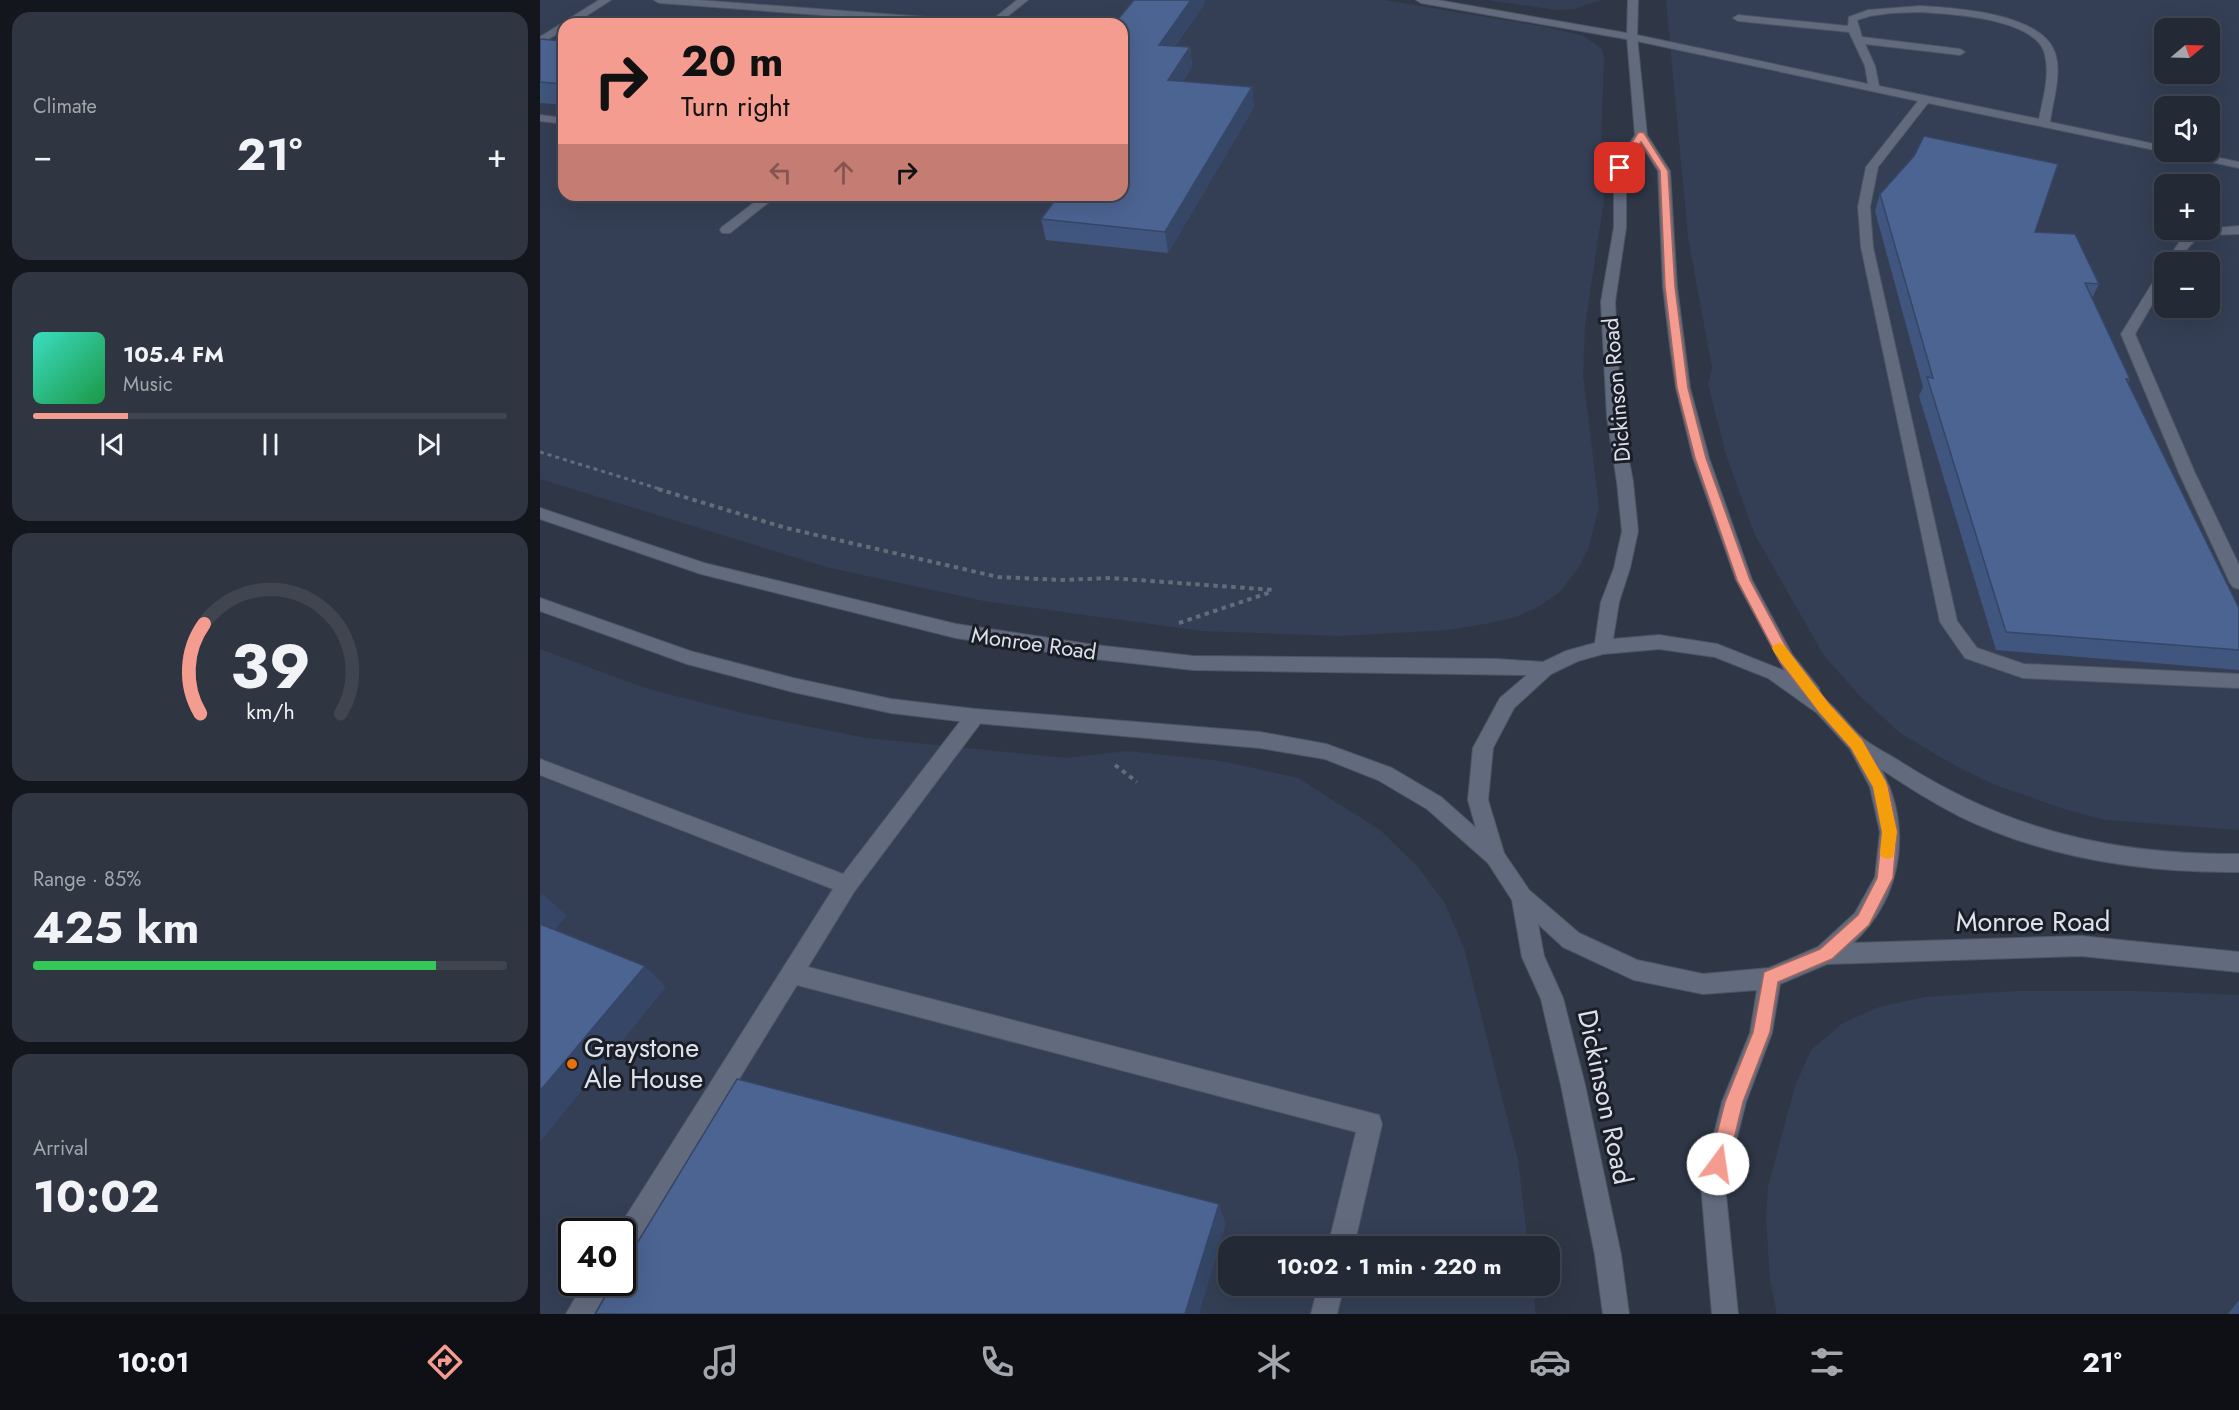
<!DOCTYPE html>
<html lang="en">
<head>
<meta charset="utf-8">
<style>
	body { margin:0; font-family:Jost,sans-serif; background:#2f3541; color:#f1f3f6; height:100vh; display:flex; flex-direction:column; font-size:22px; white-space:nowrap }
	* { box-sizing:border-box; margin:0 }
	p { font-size:20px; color:#a3a6ad }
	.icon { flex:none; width:33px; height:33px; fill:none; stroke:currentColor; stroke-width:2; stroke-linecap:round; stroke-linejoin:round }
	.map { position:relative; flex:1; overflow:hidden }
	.sheet { display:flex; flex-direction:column; gap:12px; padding:12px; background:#13171d; width:540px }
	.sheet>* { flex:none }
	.hud { position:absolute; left:18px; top:18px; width:570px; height:183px; border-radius:18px; box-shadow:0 6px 24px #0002,0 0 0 2px #404550; background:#f59c90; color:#111; overflow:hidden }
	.needle { width:39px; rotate:71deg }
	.buttons { position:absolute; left:1614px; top:18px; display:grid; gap:12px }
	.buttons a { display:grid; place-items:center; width:66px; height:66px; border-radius:12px; background:#232935; box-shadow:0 6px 24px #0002,0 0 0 2px #404550; font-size:30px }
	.speed { position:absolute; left:18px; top:1218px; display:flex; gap:12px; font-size:30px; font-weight:700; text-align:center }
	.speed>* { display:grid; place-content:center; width:78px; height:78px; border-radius:50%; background:#232935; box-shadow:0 6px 24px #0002,0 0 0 2px #404550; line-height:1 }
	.speed .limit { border:3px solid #111; border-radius:9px; background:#fff; color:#111 }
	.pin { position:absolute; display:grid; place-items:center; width:51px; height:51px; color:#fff; margin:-26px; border-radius:12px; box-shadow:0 3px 9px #0006 }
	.me { position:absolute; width:66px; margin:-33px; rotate:14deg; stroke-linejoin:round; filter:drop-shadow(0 0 4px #0008) }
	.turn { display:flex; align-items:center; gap:21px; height:126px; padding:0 24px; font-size:27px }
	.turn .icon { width:78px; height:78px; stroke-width:2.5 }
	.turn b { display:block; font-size:42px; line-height:51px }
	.lanes { display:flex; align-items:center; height:57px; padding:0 24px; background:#0003; justify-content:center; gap:30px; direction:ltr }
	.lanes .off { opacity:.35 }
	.big { font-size:45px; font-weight:700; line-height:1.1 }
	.sheet .tile { flex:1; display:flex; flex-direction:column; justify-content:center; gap:9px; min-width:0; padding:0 21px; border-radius:18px; background:#2f3541 }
	.sheet .dial { align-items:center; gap:0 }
	.dial svg { height:156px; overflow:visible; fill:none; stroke:#404550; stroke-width:7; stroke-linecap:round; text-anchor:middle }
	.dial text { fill:#f1f3f6; stroke:none }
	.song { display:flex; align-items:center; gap:18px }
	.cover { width:72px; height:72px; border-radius:9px; background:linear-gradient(135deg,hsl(170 70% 55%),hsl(140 70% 35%)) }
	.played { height:6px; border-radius:3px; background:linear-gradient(90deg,#f59c90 20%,#404550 20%) }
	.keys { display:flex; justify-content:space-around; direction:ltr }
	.heat { display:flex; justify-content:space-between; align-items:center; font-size:33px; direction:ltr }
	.charge { height:9px; border-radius:4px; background:linear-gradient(90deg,#34c759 85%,#404550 0) }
	.trip { position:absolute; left:678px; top:1236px; width:342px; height:60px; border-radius:18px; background:#232935; box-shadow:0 6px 24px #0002,0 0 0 2px #404550; font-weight:700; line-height:60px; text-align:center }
	.menu { display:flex; height:96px; justify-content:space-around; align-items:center; background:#0e1015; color:#a3a6ad }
	.menu .icon { width:42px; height:42px }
	.menu .selected { color:#f59c90 }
	.menu b { font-size:27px; color:#f1f3f6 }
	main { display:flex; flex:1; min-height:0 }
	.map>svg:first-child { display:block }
	.built { fill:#343f55; fill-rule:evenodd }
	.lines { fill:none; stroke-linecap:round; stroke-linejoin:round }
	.lane-casing { stroke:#4e5562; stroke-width:2 }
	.street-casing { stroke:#4e5562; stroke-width:2 }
	.secondary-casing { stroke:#4e5562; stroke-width:2 }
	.path-far1 { stroke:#646c7a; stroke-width:3; stroke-dasharray:4 4; stroke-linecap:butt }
	.path { stroke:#646c7a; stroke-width:4; stroke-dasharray:4.5 4.5; stroke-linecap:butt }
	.lane { fill:#626b7e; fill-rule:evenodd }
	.street { fill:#626b7e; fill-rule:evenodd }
	.secondary { fill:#626b7e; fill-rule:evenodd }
	.wall { fill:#41567e }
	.shaded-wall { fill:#354666 }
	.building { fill:#4c6492; stroke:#354666; stroke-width:1.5 }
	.route { fill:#f59c90; stroke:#9f655e; stroke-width:1.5 }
	.slow { fill:#f59e0b }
	.food-dot { fill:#e8710a; stroke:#1b1e26; stroke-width:2 }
	.labels { text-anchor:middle; stroke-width:6; stroke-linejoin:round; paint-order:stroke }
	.street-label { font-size:22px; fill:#dce1ec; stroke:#1b1e26 }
	.near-street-label { font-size:27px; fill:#dce1ec; stroke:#1b1e26 }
	.near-poi-label { font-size:27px; fill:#dce1ec; stroke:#1b1e26; text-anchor:start }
</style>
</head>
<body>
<main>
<section class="sheet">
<div class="tile"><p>Climate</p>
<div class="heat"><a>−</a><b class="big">21°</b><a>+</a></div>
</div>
<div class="tile">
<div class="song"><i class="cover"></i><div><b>105.4 FM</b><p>Music</p></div></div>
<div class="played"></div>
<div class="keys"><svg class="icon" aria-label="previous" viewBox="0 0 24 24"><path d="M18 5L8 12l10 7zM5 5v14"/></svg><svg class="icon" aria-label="pause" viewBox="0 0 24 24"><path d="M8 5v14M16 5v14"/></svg><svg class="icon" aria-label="next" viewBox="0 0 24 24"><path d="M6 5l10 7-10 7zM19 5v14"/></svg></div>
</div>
<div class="tile dial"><svg viewBox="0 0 100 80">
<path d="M14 69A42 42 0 1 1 86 69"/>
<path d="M14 69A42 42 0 0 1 16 23" stroke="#f59c90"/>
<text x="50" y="56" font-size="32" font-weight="700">39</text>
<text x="50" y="72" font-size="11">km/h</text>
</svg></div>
<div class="tile"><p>Range · 85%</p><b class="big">425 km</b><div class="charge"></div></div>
<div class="tile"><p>Arrival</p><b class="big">10:02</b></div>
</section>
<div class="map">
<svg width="1699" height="1314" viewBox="0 0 1699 1314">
	<rect width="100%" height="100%" fill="#2f3747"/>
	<!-- built -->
	<g class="built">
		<path d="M0,0H844L1007,27L1044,36L1062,49L1064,57L1061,145L1064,200L1045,326L1043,375L1059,507L1049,547L1039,567L1020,592L998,607L976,617L950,623L908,630L800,636L662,631L444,601L290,568L0,479ZM24,24H582V195H24Z"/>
		<polygon points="947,0 1061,0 1034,9 1016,10"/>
		<path d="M1126,0H1699V830L1566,820L1527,810L1453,784L1414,765L1360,733L1319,695L1283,654L1215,535L1186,455L1168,384L1172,368L1148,237ZM1624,28H1670V74H1624ZM1624,106H1670V152H1624ZM1624,184H1670V230H1624ZM1624,262H1670V308H1624Z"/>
		<path d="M0,649L105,688L206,714L326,738L526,758L587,751L681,761L758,778L840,830L878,867L904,902L924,948L978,1160L988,1246H688V1286H993L996,1314H0ZM32,1232H82V1282H32Z"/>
		<polygon points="1475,991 1598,991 1699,995 1699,1314 1237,1314 1230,1280 1226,1218 1228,1187 1255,1086 1271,1050 1303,1023 1339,1007 1385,997"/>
	</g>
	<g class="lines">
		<!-- lane casing -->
		<g class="lane-casing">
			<g id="lane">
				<polygon points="59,0 71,0 34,24 24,24 24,30 0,44 0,37"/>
				<polygon points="114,0 157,0 439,21 444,24 400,24 119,3"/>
				<polygon points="477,0 488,0 458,24 447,24"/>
				<path d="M1380,6C1415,8 1502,13 1515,53C1522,74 1513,100 1510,122L1624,146V152H1628H1624L1388,103L1338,167L1330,207L1333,247L1417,621L1437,648L1484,664L1699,674V688L1483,678L1425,658L1400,622L1321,247L1318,207L1326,167L1378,101L1092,40L1087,37L1092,34L1328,84L1325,66L1309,32L1198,21L1193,18L1198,15L1308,26L1309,17L1328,10ZM1380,12C1411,14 1497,18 1505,55C1510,76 1503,99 1499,119L1339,86L1335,66L1325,44L1420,55L1425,52L1420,49L1322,37L1317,20L1330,16L1351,13Z"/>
				<polygon points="0,115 24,118 24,124 0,121"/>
				<polygon points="1631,152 1651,152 1699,162 1699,168 1637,155"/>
				<polygon points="224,195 238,195 190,233 182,233 180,230 182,227"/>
				<path d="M1699,226V234C1661,236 1660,229 1638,262H1626L1644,235L1651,230Z"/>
				<polygon points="1624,270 1624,284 1595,334 1655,473 1699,565 1699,589 1693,587 1690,583 1639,473 1581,334 1618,274"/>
				<polygon points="435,709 442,711 444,716 442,721 314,892 268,967 839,1115 842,1124 814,1246 788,1246 816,1132 257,985 91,1254 82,1258 82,1232 76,1232 293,889 0,775 0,759 303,874 428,711"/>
				<polygon points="44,1282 72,1282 54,1314 26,1314"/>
				<polygon points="778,1286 804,1286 797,1314 771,1314"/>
			</g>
		</g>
		<!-- street casing -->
		<g class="street-casing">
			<polygon id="street" points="876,0 897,0 1092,34 1097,37 1092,40 881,3"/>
		</g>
		<!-- secondary casing -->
		<g class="secondary-casing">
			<path id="secondary" d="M1088,0H1098L1097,37L1107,135L1130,171L1137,287L1150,388L1169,458L1212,580L1252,654L1279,688L1280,695C1298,708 1309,727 1325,740C1337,749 1352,756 1364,764C1470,831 1575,855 1699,854V872C1604,873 1505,858 1419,816C1392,802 1366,786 1341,769C1373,828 1362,898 1313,943L1541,936L1699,952V972L1541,956L1287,964L1240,984L1232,1033L1206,1102L1185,1185L1198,1314H1172L1161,1185L1182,1102L1210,1033L1217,990L1163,994L1094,980L1023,947L998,924L1004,956L1023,998L1045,1085L1081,1255L1089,1314H1063L1055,1255L1021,1085L1001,999L982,957L972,900L948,863L887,809L838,780L785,759L720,748L435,723L351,713L253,692L147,664L0,611V598L150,651L253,678L351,699L435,709L720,732L786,744L852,768L901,797L936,828L928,800L933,748L960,698L987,675L653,670L555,659L416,638L161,574L0,519V508L164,563L416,624L555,645L653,656L956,659L1003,662L1026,651L1055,643L1061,602L1074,568L1082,531L1077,482L1067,417L1061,302L1074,227V168L1095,135L1087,37ZM1101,144L1118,171L1123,287L1130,346L1136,388L1153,458L1196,580L1245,671L1177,644L1119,635L1073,639L1079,602L1090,568L1098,531L1093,482L1081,417L1075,302L1086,227V168ZM1119,649L1175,657L1228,678L1277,713L1310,749L1330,787L1340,832L1335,877L1315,913L1278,947L1229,968L1163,974L1097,960L1039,933L989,890L964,853L948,800L953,748L974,708L1011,674L1038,661L1063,654Z"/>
		</g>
		<!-- path-far1 -->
		<polyline class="path-far1" points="0,452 123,490"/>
		<!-- path -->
		<g class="path">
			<polyline points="118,489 246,528 458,577 522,580 570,578 734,590"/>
			<polyline points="639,623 731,592"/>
			<polyline points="575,765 597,782"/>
		</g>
		<!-- lane -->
		<use href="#lane" class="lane"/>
		<!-- street -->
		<use href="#street" class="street"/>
		<!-- secondary -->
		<use href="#secondary" class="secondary"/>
	</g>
	<!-- wall -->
	<g class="wall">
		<polygon points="594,0 665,0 665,3 635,46 650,47 652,66 643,81 712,87 714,107 628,253 506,240 501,219 515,200 463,195 582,195"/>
		<polygon points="0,39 24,41 24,105 0,103"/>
		<polygon points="1340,194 1495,232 1559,284 1552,298 1590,379 1588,383 1699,608 1699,670 1456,650 1379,396 1383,387 1335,211"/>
		<polygon points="1699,1300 1699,1314 1688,1314"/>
	</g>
	<!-- shaded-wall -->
	<g class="shaded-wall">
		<polygon points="651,0 665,0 665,3 622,64 619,45"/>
		<polygon points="650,47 652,66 631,100 628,80"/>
		<polygon points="712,87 714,107 628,253 625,232"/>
		<polygon points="3,894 27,916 7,938 0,932 0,898"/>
		<polygon points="105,966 126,987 0,1142 0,1091"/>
		<polygon points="679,1204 686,1224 659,1314 645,1314"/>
	</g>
	<!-- building -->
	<g class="building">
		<polygon points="594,0 651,0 619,45 650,47 628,80 712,87 625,232 501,219 519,195 582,195 582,24 574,24"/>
		<polygon points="0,39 24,41 24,84 0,82"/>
		<polygon points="1384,136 1518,164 1495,232 1535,234 1559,284 1545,283 1590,379 1586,379 1699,608 1699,650 1466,632 1387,377 1393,378 1340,194 1374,156"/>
		<polygon points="0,924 105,966 0,1091"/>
		<polygon points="197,1079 679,1204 645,1314 55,1314 74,1282 82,1282 82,1268"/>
	</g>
	<!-- route -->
	<polygon class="route" points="1101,132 1104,133 1128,171 1135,287 1148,388 1166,458 1210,580 1250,654 1289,704 1322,740 1348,786 1357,832 1353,878 1329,925 1292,959 1238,982 1230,1032 1203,1102 1188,1164 1185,1171 1178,1174 1172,1171 1169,1164 1185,1102 1213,1032 1224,972 1280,949 1318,915 1337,878 1342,832 1333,787 1311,748 1279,712 1240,662 1197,580 1155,458 1137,388 1125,287 1120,171 1101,142 1083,170 1076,168 1098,133"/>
	<!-- slow -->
	<polygon class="slow" points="1239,643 1244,645 1289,704 1322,740 1346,782 1357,832 1353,857 1348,859 1342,857 1340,853 1342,832 1333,787 1311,748 1279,712 1234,652 1232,648 1234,645"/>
	<!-- markers -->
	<circle class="food-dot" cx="32" cy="1064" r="6"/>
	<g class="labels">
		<!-- street labels -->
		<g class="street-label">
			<text transform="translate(1076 390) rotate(-95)" y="8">Dickinson Road</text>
			<text transform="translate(494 643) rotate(8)" y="8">Monroe Road</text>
		</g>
		<!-- near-street labels -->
		<g class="near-street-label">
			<text x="1493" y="931">Monroe Road</text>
			<text transform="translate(1065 1097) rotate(78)" y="9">Dickinson Road</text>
		</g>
		<!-- near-poi labels -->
		<g class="near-poi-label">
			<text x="44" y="1057">Graystone<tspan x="44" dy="31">Ale House</tspan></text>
		</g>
	</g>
</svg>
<div class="buttons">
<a><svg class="needle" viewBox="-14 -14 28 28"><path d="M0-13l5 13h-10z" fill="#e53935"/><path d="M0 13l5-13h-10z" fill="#a3a6ad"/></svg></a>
<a><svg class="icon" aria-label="sound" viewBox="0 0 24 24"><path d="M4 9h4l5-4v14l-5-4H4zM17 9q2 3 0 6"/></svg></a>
<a>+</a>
<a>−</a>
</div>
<div class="speed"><div class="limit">40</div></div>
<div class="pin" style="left:1080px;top:168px;background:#d93025"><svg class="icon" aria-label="arrive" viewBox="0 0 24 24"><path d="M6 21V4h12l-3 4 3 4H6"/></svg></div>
<svg class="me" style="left:1178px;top:1164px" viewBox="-20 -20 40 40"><circle r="19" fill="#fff"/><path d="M0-13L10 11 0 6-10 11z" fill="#f59c90"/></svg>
<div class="trip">10:02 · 1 min · 220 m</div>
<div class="hud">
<div class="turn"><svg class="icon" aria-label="right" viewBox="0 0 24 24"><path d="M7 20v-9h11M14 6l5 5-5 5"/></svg><div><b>20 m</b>Turn right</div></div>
<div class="lanes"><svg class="icon off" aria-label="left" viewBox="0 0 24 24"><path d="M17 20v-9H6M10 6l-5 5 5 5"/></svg><svg class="icon off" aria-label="ahead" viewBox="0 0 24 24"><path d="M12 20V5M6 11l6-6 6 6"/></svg><svg class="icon" aria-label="right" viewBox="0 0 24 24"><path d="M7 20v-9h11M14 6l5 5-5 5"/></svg></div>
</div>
</div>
</main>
<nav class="menu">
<b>10:01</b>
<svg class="icon selected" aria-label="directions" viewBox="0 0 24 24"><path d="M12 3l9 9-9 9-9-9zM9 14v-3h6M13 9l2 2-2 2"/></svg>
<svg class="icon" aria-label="music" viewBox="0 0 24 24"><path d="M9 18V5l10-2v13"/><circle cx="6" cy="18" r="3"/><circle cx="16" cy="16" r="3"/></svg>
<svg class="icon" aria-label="phone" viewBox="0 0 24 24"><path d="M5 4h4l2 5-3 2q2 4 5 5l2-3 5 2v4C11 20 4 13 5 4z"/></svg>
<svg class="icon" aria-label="climate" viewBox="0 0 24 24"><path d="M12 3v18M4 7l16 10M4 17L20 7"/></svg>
<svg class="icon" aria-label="car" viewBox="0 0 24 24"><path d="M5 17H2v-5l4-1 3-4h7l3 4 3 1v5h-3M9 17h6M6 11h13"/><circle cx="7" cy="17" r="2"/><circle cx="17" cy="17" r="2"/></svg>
<svg class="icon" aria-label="filters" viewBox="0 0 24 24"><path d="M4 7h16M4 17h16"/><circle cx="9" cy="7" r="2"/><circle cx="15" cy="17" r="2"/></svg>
<b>21°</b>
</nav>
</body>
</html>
